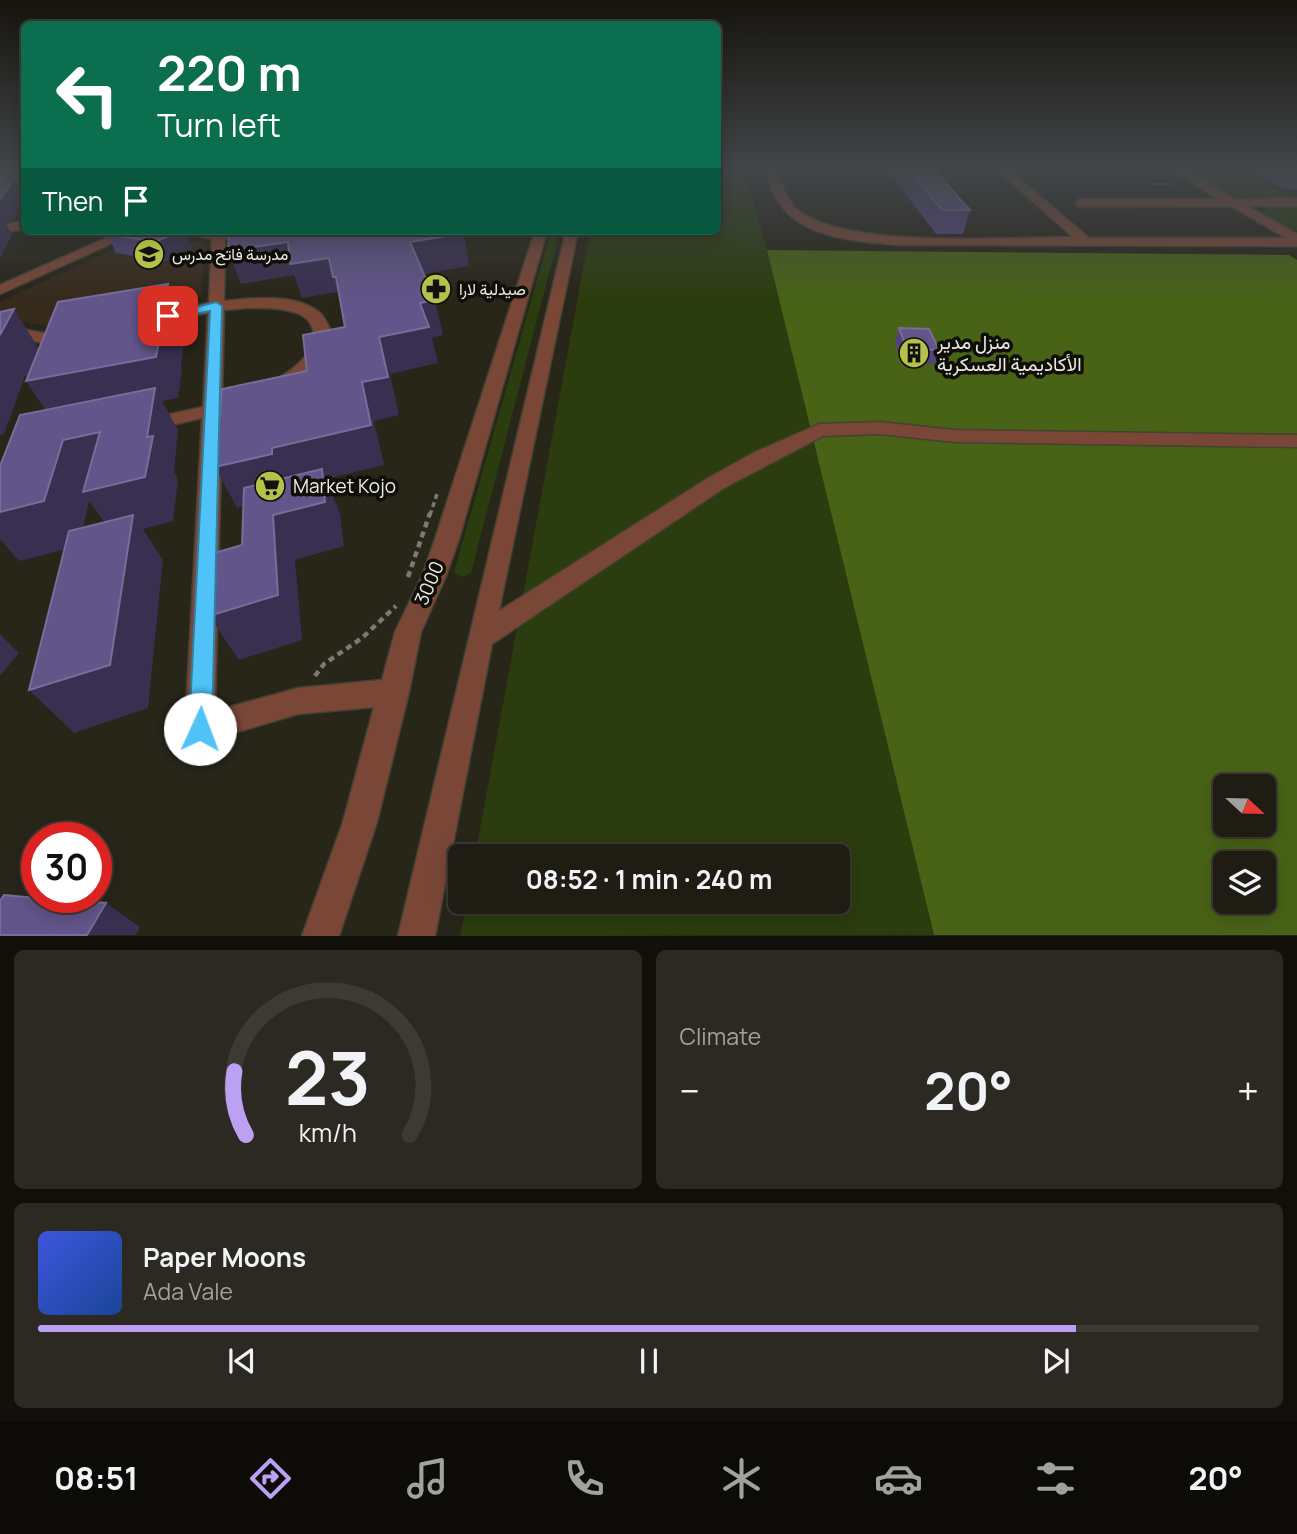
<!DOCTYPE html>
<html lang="en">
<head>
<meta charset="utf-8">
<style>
	body { margin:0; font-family:Manrope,Vazirmatn,sans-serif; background:#2b2921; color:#f1f3f6; height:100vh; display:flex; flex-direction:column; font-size:26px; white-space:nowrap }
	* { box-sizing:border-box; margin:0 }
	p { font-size:23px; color:#a1a1a0 }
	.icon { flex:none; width:38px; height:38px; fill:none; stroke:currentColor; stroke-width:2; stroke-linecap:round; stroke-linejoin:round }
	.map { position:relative; height:936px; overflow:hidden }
	.sheet { display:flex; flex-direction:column; gap:14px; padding:14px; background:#100f0a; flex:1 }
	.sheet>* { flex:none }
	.banner { position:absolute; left:21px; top:21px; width:700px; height:214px; border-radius:10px; box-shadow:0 4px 18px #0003,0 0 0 2px #3c3a33; background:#0b6e4f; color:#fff; overflow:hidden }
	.needle { width:46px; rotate:112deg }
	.controls { position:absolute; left:1213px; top:774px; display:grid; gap:14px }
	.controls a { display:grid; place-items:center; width:63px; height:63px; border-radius:10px; background:#1e1c13; box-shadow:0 4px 18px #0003,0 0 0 2px #3c3a33; font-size:35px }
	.speed { position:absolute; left:21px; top:822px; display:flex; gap:14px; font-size:35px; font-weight:700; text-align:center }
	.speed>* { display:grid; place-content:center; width:91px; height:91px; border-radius:50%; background:#1e1c13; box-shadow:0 4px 18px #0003,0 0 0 2px #3c3a33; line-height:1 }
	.speed .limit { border:10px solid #d22; background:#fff; color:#111 }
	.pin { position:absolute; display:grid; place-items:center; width:60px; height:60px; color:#fff; margin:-30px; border-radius:14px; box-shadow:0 4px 10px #0006 }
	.me { position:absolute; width:77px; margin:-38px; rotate:2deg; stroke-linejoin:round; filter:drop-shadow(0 0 5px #0008) }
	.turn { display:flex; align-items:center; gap:24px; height:147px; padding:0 21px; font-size:32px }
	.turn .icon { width:91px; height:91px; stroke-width:2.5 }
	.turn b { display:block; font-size:49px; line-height:60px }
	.then { display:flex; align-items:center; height:66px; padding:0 21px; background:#0003; gap:14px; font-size:26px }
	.big { font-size:52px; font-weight:700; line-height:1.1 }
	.sheet .card { flex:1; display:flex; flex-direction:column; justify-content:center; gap:10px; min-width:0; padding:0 24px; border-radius:10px; background:#2b2921 }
	.sheet .dial { align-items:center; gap:0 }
	.dial svg { height:182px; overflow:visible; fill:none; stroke:#3c3a33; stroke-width:7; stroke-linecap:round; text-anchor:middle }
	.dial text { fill:#f1f3f6; stroke:none }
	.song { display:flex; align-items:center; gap:21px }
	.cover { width:84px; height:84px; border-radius:10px; background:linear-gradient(135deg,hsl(230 70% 55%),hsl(220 70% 35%)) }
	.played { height:7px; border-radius:4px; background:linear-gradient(90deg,#bca0f2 85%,#3c3a33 85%) }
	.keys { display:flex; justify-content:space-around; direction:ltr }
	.heat { display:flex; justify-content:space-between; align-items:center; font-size:38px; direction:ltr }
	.sheet .tiles { flex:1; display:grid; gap:14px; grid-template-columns:1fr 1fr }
	.card:last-child { grid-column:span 2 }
	.trip { position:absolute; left:448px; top:844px; width:402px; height:70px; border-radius:10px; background:#1e1c13; box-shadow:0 4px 18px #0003,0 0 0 2px #3c3a33; font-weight:700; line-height:70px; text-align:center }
	.menu { display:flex; height:112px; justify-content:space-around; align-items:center; background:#0c0b08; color:#a1a1a0 }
	.menu .icon { width:49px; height:49px }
	.menu .active { color:#bca0f2 }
	.menu b { font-size:32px; color:#f1f3f6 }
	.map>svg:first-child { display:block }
	.education { fill:#362a1c }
	.green { fill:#2b3c0e }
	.forest { fill:#486316; fill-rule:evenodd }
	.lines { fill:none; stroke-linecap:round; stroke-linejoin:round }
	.minor-casing { stroke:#444135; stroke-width:3 }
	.path-far2 { stroke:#7c7a70; stroke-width:2; stroke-dasharray:2.5 2; stroke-linecap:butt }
	.path-far1 { stroke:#7c7a70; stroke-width:3.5; stroke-dasharray:5 3.5; stroke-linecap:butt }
	.path { stroke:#7c7a70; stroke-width:4.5; stroke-dasharray:6 4.5; stroke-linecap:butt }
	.minor { fill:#7a4737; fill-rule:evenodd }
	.wall { fill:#51437f }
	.shaded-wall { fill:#392f51 }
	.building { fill:#62558a; stroke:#776d98; stroke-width:2 }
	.route { fill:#4fc3f7; stroke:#337fa1; stroke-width:2 }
	.labels { text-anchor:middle; stroke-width:7; stroke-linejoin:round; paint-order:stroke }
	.far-poi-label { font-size:16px; fill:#edece4; stroke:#0f0e09; text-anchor:start }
	.poi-label { font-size:19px; fill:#edece4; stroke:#0f0e09; text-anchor:start }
	.street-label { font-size:19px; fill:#edece4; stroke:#0f0e09 }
</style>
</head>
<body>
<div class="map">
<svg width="1297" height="936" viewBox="0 0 1297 936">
	<rect width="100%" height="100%" fill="#282519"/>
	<!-- education -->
	<polygon class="education" points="154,234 205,243 201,296 188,304 50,327 0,317 0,302 145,235"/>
	<!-- green -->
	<g class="green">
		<polygon points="718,169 744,169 767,250 934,935 460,936 467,901 838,901 838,856 475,856 590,231 718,231"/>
		<path d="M1179,169H1242L1295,199C1242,201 1225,195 1179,169Z"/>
		<polygon points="1297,205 1297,231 1267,218 1262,211 1271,206"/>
		<polygon points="551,231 560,231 471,573 463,577 454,572"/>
	</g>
	<!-- forest -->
	<path class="forest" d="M767,250L1289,255L1297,260V935H934ZM1225,786H1264V824H1225ZM1225,863H1264V901H1225Z"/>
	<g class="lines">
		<!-- minor casing -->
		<g class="minor-casing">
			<g id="minor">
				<path d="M766,169H776C782,185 786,200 799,211C848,249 1008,237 1073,237L996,169H1008L1089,238H1286L1231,206L1080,207L1074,203L1080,199H1218L1170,169H1183L1235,199L1297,198V206H1248L1297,234V246L899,245C857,241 797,239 775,196C770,188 769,178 766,169Z"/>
				<polygon points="24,221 24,229 0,233 0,225"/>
				<polygon points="122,231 139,231 0,294 0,285"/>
				<path d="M185,231H258L252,235L225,239L224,301C253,298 294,293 319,312C324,316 328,325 331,331C334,377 257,404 222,413L215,711L298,688L382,680L395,632L422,576L435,539L535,231H547L459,539L446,576L421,632L409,692L377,822L339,936H302L343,822L374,707L298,714L200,743L189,739L185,729L202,418L146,431L139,429L136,425L139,421L203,407L208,313L153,323L145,318L153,313L209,303L212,239L186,234ZM246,308C261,308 275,307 290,311C319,317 320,344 299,363C278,382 249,393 222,402L224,310Z"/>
				<polygon points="566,231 578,231 499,611 708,478 753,453 819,424 879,422 955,430 1297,435 1297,447 955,442 879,434 823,436 724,488 492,644 435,936 398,936"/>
				<polygon points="0,325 49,334 70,330 78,335 76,338 49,344 0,335"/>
			</g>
		</g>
		<!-- path-far2 -->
		<polyline class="path-far2" points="1152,184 1174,184"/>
		<!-- path-far1 -->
		<polyline class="path-far1" points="430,515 438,491"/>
		<!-- path -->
		<g class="path">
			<polyline points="408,577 430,513"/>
			<polyline points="315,676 324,664 362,638 396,606"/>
		</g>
		<!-- minor -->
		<use href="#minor" class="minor"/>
	</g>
	<!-- wall -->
	<g class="wall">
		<polygon points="887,169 933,169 970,210 963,234 936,234"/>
		<polygon points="1244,169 1297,169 1297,189 1283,189"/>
		<polygon points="114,231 185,231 192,247 165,261 116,253 107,234"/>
		<polygon points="899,328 939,350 934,364 903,364 895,342"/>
	</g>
	<!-- shaded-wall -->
	<g class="shaded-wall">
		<polygon points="22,169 24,169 24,203 14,220 5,222 12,234 0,259 0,199"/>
		<polygon points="178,231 185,231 192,247 165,261 156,242"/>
		<polygon points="464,233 469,266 418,275 410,242"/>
		<polygon points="288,242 329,258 336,277 344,312 338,292 302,298 294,275 241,284 228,251"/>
		<polygon points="168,284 187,323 181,366 182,369 178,398 162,401 178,430 174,472 178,479 173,521 143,529 163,560 148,708 74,733 29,690 115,536 89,501 79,546 19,561 0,539 0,512 63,440 100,432 147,437 55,424 26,381 159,329"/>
		<polygon points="435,300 443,335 432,338 438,363 390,374 399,415 374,421 384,465 326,479 340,513 344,546 295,560 302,640 239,660 209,616 273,515 290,494 237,508 215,467 272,448 362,382 379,337 420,303"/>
		<polygon points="14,309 39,349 28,376 25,376 4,434 0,435 0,335"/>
		<polygon points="0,634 19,653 0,676"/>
		<polygon points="106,903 140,927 136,935 87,935"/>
	</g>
	<!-- building -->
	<g class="building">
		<polygon points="0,169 22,169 0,199"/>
		<polygon points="909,169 933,169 970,210 942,210"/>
		<polygon points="114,231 178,231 156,242 107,234"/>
		<polygon points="229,231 462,231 464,233 410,242 435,300 420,303 429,327 379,337 388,377 362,382 371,425 272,448 272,454 215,467 222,389 307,371 303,335 345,327 336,277 333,277 329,258 290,264 288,242 228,251"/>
		<polygon points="168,284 159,329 162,329 156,357 26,381 58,302"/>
		<polygon points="14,309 0,335 0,312"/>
		<polygon points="899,328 929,329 939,350 907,349"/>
		<polygon points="155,388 147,437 153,436 145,477 83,492 100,432 63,440 44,501 0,512 0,466 20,415"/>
		<polygon points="322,469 325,502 273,515 278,595 209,616 211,554 242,545 244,488"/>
		<polygon points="133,515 110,665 29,690 69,531"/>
		<polygon points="4,895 37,898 106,903 87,935 0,935 0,901"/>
	</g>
	<!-- sky -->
	<linearGradient id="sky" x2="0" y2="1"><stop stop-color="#16140e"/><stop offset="0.56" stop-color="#424649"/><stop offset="1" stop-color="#424649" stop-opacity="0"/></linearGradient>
	<rect width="1297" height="300" fill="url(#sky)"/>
	<!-- route -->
	<polygon class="route" points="216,302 222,306 212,729 208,736 200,739 192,736 189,729 210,311 168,319 162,316"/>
	<!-- icons -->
	<defs>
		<g id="school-disc" transform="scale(1.575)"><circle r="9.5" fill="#b5c249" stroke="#0f0e09"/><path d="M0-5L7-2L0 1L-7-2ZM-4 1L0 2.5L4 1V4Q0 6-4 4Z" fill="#111"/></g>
		<g id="pharmacy-disc" transform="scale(1.575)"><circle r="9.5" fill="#b5c249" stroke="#0f0e09"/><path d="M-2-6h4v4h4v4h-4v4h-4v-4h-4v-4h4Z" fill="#111"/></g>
		<g id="building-disc" transform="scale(1.575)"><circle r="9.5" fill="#b5c249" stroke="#0f0e09"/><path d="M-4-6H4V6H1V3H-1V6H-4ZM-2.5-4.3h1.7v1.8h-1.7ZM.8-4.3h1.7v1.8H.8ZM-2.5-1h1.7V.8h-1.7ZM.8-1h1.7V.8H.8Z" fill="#111"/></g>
		<g id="supermarket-disc" transform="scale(1.575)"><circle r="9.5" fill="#b5c249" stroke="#0f0e09"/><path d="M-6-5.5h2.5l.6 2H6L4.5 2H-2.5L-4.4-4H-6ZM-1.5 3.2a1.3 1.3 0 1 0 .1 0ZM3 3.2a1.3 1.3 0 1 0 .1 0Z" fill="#111"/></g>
	</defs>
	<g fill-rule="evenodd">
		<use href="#school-disc" x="149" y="254"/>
		<use href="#pharmacy-disc" x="436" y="289"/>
		<use href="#building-disc" x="914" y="353"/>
		<use href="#supermarket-disc" x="270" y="486"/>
	</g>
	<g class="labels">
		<!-- far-poi labels -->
		<g class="far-poi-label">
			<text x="172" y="260">مدرسة فاتح مدرس</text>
			<text x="459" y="295">صيدلية لارا</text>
		</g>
		<!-- poi labels -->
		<g class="poi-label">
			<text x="937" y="349">منزل مدير<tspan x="937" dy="22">الأكاديمية العسكرية</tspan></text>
			<text x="293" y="493">Market Kojo</text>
		</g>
		<!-- street labels -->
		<g class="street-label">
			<text transform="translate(429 583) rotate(-67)" y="7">3000</text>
		</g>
	</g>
</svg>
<div class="controls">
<a><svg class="needle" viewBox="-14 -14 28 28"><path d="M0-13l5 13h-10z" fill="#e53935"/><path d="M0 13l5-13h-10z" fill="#a1a1a0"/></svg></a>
<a><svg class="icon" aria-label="layers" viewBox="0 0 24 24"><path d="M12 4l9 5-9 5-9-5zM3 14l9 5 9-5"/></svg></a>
</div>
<div class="speed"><div class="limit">30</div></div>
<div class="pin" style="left:168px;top:316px;background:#d93025"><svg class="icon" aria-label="arrive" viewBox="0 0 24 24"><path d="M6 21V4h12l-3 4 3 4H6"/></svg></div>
<svg class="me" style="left:200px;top:729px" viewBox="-20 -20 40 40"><circle r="19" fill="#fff"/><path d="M0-13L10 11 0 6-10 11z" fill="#4fc3f7"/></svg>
<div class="trip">08:52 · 1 min · 240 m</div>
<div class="banner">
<div class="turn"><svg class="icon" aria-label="left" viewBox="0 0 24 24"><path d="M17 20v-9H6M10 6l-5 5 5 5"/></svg><div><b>220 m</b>Turn left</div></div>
<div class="then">Then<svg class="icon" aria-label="arrive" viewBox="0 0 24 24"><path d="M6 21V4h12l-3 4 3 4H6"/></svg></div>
</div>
</div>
<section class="sheet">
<div class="tiles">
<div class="card dial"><svg viewBox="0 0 100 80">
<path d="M14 69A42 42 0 1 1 86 69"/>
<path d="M14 69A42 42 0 0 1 9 41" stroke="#bca0f2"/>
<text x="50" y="56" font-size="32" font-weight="700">23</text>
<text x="50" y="72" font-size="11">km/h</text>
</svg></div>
<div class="card"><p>Climate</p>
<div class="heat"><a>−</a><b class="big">20°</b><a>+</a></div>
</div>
<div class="card">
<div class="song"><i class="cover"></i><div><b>Paper Moons</b><p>Ada Vale</p></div></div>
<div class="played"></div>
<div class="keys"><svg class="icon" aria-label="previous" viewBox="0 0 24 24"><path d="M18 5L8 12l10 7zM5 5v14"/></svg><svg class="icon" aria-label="pause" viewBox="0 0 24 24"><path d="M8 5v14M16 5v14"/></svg><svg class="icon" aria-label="next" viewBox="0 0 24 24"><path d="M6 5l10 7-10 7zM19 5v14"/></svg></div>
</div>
</div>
</section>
<nav class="menu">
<b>08:51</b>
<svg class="icon active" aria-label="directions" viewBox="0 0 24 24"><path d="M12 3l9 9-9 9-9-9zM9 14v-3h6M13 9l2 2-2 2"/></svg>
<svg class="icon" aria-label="music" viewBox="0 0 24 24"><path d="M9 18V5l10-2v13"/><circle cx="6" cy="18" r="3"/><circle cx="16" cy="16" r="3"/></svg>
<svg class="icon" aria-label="phone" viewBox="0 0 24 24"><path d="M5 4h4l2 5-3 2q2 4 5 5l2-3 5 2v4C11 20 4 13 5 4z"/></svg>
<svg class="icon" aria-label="climate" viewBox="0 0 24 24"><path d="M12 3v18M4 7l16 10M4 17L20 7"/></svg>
<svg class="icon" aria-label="car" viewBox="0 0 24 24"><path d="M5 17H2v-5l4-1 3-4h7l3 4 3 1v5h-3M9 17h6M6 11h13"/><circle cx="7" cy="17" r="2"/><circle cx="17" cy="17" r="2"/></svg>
<svg class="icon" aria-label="filters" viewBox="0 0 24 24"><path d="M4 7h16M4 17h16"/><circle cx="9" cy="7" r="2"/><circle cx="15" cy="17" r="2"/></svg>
<b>20°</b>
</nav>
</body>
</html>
